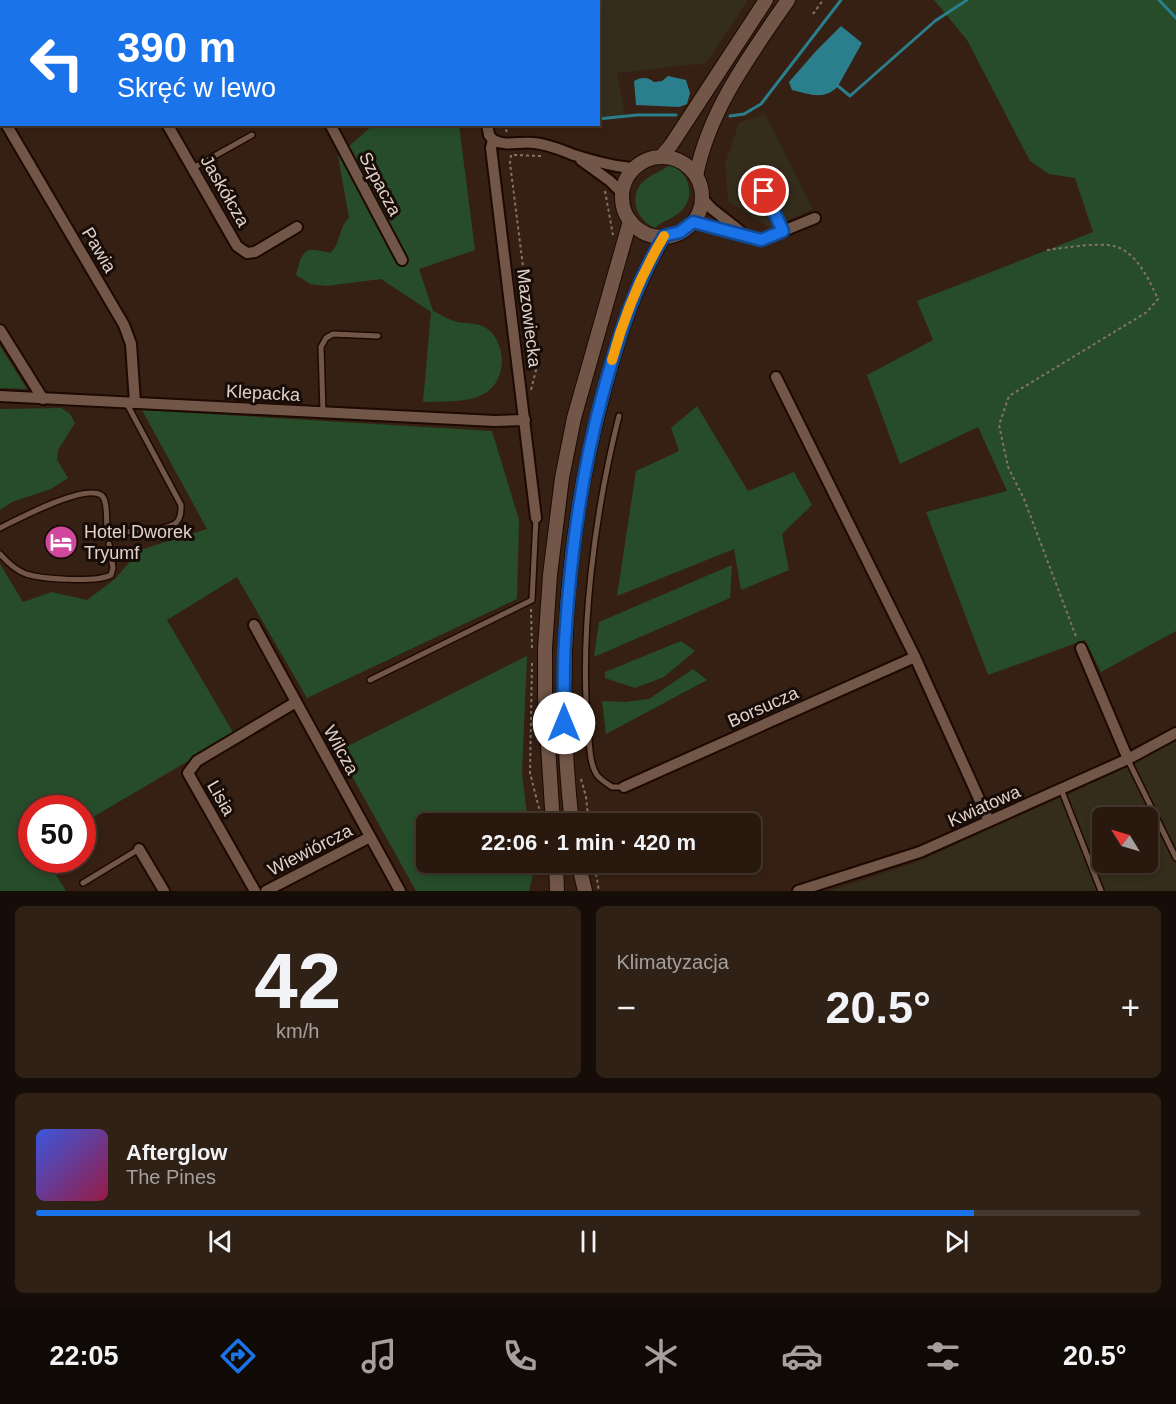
<!DOCTYPE html>
<html lang="pl">
<head>
<meta charset="utf-8">
<style>
	body { margin:0; font-family:Arial,sans-serif; background:#302117; color:#f1f3f6; height:100vh; display:flex; flex-direction:column; font-size:22px; white-space:nowrap }
	* { box-sizing:border-box; margin:0 }
	p { font-size:20px; color:#a5a09e }
	.icon { flex:none; width:33px; height:33px; fill:none; stroke:currentColor; stroke-width:2; stroke-linecap:round; stroke-linejoin:round }
	.map { position:relative; height:891px; overflow:hidden }
	.sheet { display:flex; flex-direction:column; gap:15px; padding:15px; background:#160d08; flex:1 }
	.sheet>* { flex:none }
	.top-card { position:absolute; left:0px; top:0px; width:600px; height:126px; box-shadow:0 3px 9px #0003,0 0 0 2px #44372e; background:#1a73e8; color:#fff; overflow:hidden }
	.needle { width:39px; rotate:307deg }
	.fabs { position:absolute; left:1092px; top:807px; display:grid; gap:12px }
	.fabs a { display:grid; place-items:center; width:66px; height:66px; border-radius:9px; background:#28180e; box-shadow:0 3px 9px #0003,0 0 0 2px #44372e; font-size:30px }
	.speed { position:absolute; left:18px; top:795px; display:flex; gap:12px; font-size:30px; font-weight:700; text-align:center }
	.speed>* { display:grid; place-content:center; width:78px; height:78px; border-radius:50%; background:#28180e; box-shadow:0 3px 9px #0003,0 0 0 2px #44372e; line-height:1 }
	.speed .limit { border:9px solid #d22; background:#fff; color:#111 }
	.pin { position:absolute; display:grid; place-items:center; width:51px; height:51px; color:#fff; margin:-26px; border:3px solid #fff; border-radius:50%; box-shadow:0 2px 6px #0007 }
	.me { position:absolute; width:66px; margin:-33px; rotate:0deg; stroke-linejoin:round; filter:drop-shadow(0 0 4px #0008) }
	.turn { display:flex; align-items:center; gap:21px; height:126px; padding:0 18px; font-size:27px }
	.turn .icon { width:78px; height:78px; stroke-width:2.5 }
	.turn b { display:block; font-size:42px; line-height:51px }
	.big { font-size:45px; font-weight:700; line-height:1.1 }
	.sheet .card { flex:1; display:flex; flex-direction:column; justify-content:center; gap:9px; min-width:0; padding:0 21px; border-radius:9px; background:#302117 }
	.sheet .dial { align-items:center; gap:0 }
	.dial b { font-size:78px; line-height:1 }
	.song { display:flex; align-items:center; gap:18px }
	.cover { width:72px; height:72px; border-radius:9px; background:linear-gradient(135deg,hsl(230 70% 55%),hsl(340 70% 35%)) }
	.played { height:6px; border-radius:3px; background:linear-gradient(90deg,#1a73e8 85%,#44372e 85%) }
	.keys { display:flex; justify-content:space-around; direction:ltr }
	.heat { display:flex; justify-content:space-between; align-items:center; font-size:33px; direction:ltr }
	.sheet .tiles { flex:1; display:grid; gap:15px; grid-template-columns:1fr 1fr }
	.card:last-child { grid-column:span 2 }
	.trip { position:absolute; left:416px; top:813px; width:345px; height:60px; border-radius:9px; background:#28180e; box-shadow:0 3px 9px #0003,0 0 0 2px #44372e; font-weight:700; line-height:60px; text-align:center }
	.dock { display:flex; height:96px; justify-content:space-around; align-items:center; background:#100a06; color:#a5a09e }
	.dock .icon { width:42px; height:42px }
	.dock .active { color:#1a73e8 }
	.dock b { font-size:27px; color:#f1f3f6 }
	.map>svg:first-child { display:block }
	.industrial { fill:#342d1c; fill-rule:evenodd }
	.green { fill:#264c2a }
	.water { fill:#2b7e8b }
	.lines { fill:none; stroke-linecap:round; stroke-linejoin:round }
	.stream { stroke:#2b7e8b; stroke-width:3 }
	.lane-casing { stroke:#1d0901; stroke-width:8 }
	.street-casing { stroke:#1d0901; stroke-width:14 }
	.secondary-casing { stroke:#1d0901; stroke-width:16 }
	.path { stroke:#867368; stroke-width:2; stroke-dasharray:3 3; stroke-linecap:butt }
	.lane { stroke:#725749; stroke-width:5 }
	.street { stroke:#725749; stroke-width:10 }
	.secondary { stroke:#725749; stroke-width:14 }
	.route-casing { stroke:#114b97; stroke-width:15 }
	.route { stroke:#1a73e8; stroke-width:10 }
	.slow { stroke:#f59e0b; stroke-width:10 }
	.labels { text-anchor:middle; stroke-width:6; stroke-linejoin:round; paint-order:stroke }
	.street-label { font-size:18px; fill:#e1d1c9; stroke:#170c07 }
	.poi-label { font-size:18px; fill:#e1d1c9; stroke:#170c07; text-anchor:start }
</style>
</head>
<body>
<div class="map">
<svg width="1176" height="891" viewBox="0 0 1176 891">
	<rect width="100%" height="100%" fill="#362013"/>
	<!-- industrial -->
	<g class="industrial">
		<polygon points="511,0 748,0 706,63 617,73 625,115 599,119 598,2"/>
		<polygon points="765,114 813,209 770,228 728,201 725,164 739,123"/>
		<path d="M1176,740V891H830L914,863L1077,790ZM1102,818H1148V862H1102Z"/>
	</g>
	<!-- green -->
	<g class="green">
		<polygon points="934,0 1176,0 1176,631 1101,672 1085,640 988,675 926,512 1007,491 978,427 900,464 867,375 933,340 917,301 1093,232 1075,178 1049,174 1030,161 967,40"/>
		<path d="M373,125H459L475,250L419,269L433,311C440,314 447,319 454,321C467,325 479,321 490,331C497,337 502,351 502,360C500,406 456,401 423,402L431,312L381,279L326,286L310,284L296,275C302,251 304,246 330,253C341,245 338,227 349,218L338,156Z"/>
		<path d="M670,164C690,173 697,198 679,213C672,219 662,221 655,228C636,220 627,195 645,180C653,173 662,172 670,164Z"/>
		<polygon points="0,346 27,389 0,388"/>
		<polygon points="697,406 748,491 794,472 812,505 782,534 789,570 741,590 734,549 617,596 636,471 679,451 671,428"/>
		<polygon points="61,408 70,414 75,423 58,450 57,460 68,478 51,489 12,502 0,510 0,409"/>
		<polygon points="142,410 492,431 519,520 517,599 307,698 237,577 167,620 234,734 83,823 82,808 32,808 32,860 47,860 66,891 0,891 0,564 23,602 52,592 87,600 115,579 140,550 207,529"/>
		<polygon points="732,565 730,598 594,657 599,622"/>
		<polygon points="681,641 695,651 664,677 635,688 605,678 605,672"/>
		<polygon points="527,656 522,774 528,823 426,824 426,862 533,863 534,868 529,891 416,891 338,751"/>
		<polygon points="693,669 707,680 606,734 602,701 625,702 649,699"/>
	</g>
	<!-- water -->
	<g class="water">
		<path d="M841,26L862,43L838,86C825,101 809,94 792,90L789,82L816,51Z"/>
		<path d="M668,76L686,80L690,93L687,104L679,107L636,105L634,81C641,77 648,77 654,82L662,81Z"/>
	</g>
	<g class="lines">
		<!-- stream -->
		<g class="stream">
			<polyline points="1159,0 1176,18"/>
			<polyline points="838,86 850,96 935,21 967,0"/>
			<polyline points="730,116 744,114 761,104 841,0"/>
			<polyline points="598,119 637,115 676,115"/>
			<polyline points="538,126 548,124"/>
		</g>
		<!-- lane casing -->
		<g class="lane-casing">
			<g id="lane">
				<polyline points="193,168 252,135"/>
				<polyline points="764,191 783,231"/>
				<polyline points="323,412 321,347 326,338 333,334 378,336"/>
				<path d="M619,416C595,511 579,633 588,730C590,744 589,763 597,775C601,780 606,783 612,787H624"/>
				<path d="M0,528C18,519 84,484 101,495C108,499 106,519 107,526"/>
				<path d="M118,532C131,532 165,531 176,523C181,518 181,512 181,505L127,404"/>
				<path d="M0,554C7,562 15,570 26,574C42,579 96,583 111,575L113,568L109,544"/>
				<polyline points="370,680 532,600 536,518"/>
				<polyline points="1128,760 1176,858"/>
				<polyline points="1061,789 1101,891"/>
				<polyline points="83,883 139,849"/>
			</g>
		</g>
		<!-- street casing -->
		<g class="street-casing">
			<g id="street">
				<polyline points="264,0 265,2"/>
				<polyline points="473,0 473,2"/>
				<polyline points="230,2 232,0"/>
				<polyline points="0,115 2,117"/>
				<polyline points="6,124 124,325 131,344 135,403"/>
				<polyline points="167,124 237,246 247,253 255,252 297,227"/>
				<polyline points="330,124 402,260"/>
				<polyline points="487,124 489,135 493,140 491,148 536,518"/>
				<path d="M493,140C506,147 520,141 534,143C548,144 561,150 574,155C593,161 613,167 633,168"/>
				<polyline points="581,160 610,181 622,193"/>
				<polyline points="701,197 712,209 739,230"/>
				<polyline points="693,222 761,240 815,218"/>
				<polyline points="0,330 43,399"/>
				<polyline points="776,377 915,657 989,821"/>
				<polyline points="0,396 495,421 525,420"/>
				<polyline points="254,625 400,891"/>
				<polyline points="1081,648 1128,759"/>
				<polyline points="624,787 915,657"/>
				<polyline points="139,849 164,891"/>
				<polyline points="255,891 188,773 197,761 296,702"/>
				<polyline points="266,891 370,837"/>
				<polyline points="798,891 920,852 1128,759 1176,733"/>
			</g>
		</g>
		<!-- secondary casing -->
		<g class="secondary-casing">
			<g id="secondary">
				<polyline points="661,157 671,145 766,0"/>
				<circle cx="662" cy="197" r="40"/>
				<path d="M696,176C709,110 750,55 788,0"/>
				<polyline points="553,824 545,698 545,648 550,575 562,478 574,418 630,221"/>
				<path d="M572,824C556,682 565,540 601,402C616,344 633,289 664,236"/>
				<polyline points="556,862 557,891"/>
				<polyline points="578,862 585,891"/>
			</g>
		</g>
		<!-- path -->
		<g class="path">
			<polyline points="487,0 487,2"/>
			<polyline points="813,14 823,0"/>
			<polyline points="503,124 507,132"/>
			<polyline points="511,155 510,163 536,370 531,390"/>
			<polyline points="514,155 541,156"/>
			<polyline points="605,191 613,235"/>
			<path d="M1047,250C1063,248 1100,242 1114,246C1137,252 1149,280 1158,299L1147,312L1009,396L999,425L1008,467L1024,499L1077,639"/>
			<polyline points="531,609 532,648"/>
			<polyline points="532,663 530,773 540,812"/>
			<polyline points="581,779 586,797 589,824"/>
			<polyline points="594,862 599,891"/>
		</g>
		<!-- lane -->
		<use href="#lane" class="lane"/>
		<!-- street -->
		<use href="#street" class="street"/>
		<!-- secondary -->
		<use href="#secondary" class="secondary"/>
	</g>
	<g class="lines">
		<!-- route casing -->
		<g class="route-casing">
			<path id="route" d="M564,723C564,696 563,668 565,641C570,557 581,474 603,393C618,338 634,286 664,236L680,232L693,222L761,240L783,231L764,191"/>
		</g>
		<!-- route -->
		<use href="#route" class="route"/>
		<!-- slow -->
		<path class="slow" d="M612,360C624,316 640,276 664,236"/>
	</g>
	<!-- icons -->
	<defs>
		<g id="hotel-disc" transform="scale(1.725)"><circle r="9.5" fill="#d1479c" stroke="#170c07"/><path d="M-6-4.5h1.5V1H6V5H4.5V3h-9V5H-6ZM-4 0a1.8 1.8 0 1 1 3.6 0ZM.5 0V-2.5h3Q6-2.5 6 0Z" fill="#fff"/></g>
	</defs>
	<g fill-rule="evenodd">
		<use href="#hotel-disc" x="61" y="542"/>
	</g>
	<g class="labels">
		<!-- street labels -->
		<g class="street-label">
			<text transform="translate(380 184) rotate(62)" y="6">Szpacza</text>
			<text transform="translate(225 191) rotate(60)" y="6">Jaskółcza</text>
			<text transform="translate(99 250) rotate(59)" y="6">Pawia</text>
			<text transform="translate(529 318) rotate(83)" y="6">Mazowiecka</text>
			<text transform="translate(263 393) rotate(3)" y="6">Klepacka</text>
			<text transform="translate(763 707) rotate(-24)" y="6">Borsucza</text>
			<text transform="translate(341 750) rotate(61)" y="6">Wilcza</text>
			<text transform="translate(221 798) rotate(60)" y="6">Lisia</text>
			<text transform="translate(984 806) rotate(-24)" y="6">Kwiatowa</text>
			<text transform="translate(310 850) rotate(-27)" y="6">Wiewiórcza</text>
		</g>
		<!-- poi labels -->
		<g class="poi-label">
			<text x="84" y="538">Hotel Dworek<tspan x="84" dy="21">Tryumf</tspan></text>
		</g>
	</g>
</svg>
<div class="fabs">
<a><svg class="needle" viewBox="-14 -14 28 28"><path d="M0-13l5 13h-10z" fill="#e53935"/><path d="M0 13l5-13h-10z" fill="#a5a09e"/></svg></a>
</div>
<div class="speed"><div class="limit">50</div></div>
<div class="pin" style="left:764px;top:191px;background:#d93025"><svg class="icon" aria-label="arrive" viewBox="0 0 24 24"><path d="M6 21V4h12l-3 4 3 4H6"/></svg></div>
<svg class="me" style="left:564px;top:723px" viewBox="-20 -20 40 40"><circle r="19" fill="#fff"/><path d="M0-13L10 11 0 6-10 11z" fill="#1a73e8"/></svg>
<div class="trip">22:06 · 1 min · 420 m</div>
<div class="top-card">
<div class="turn"><svg class="icon" aria-label="left" viewBox="0 0 24 24"><path d="M17 20v-9H6M10 6l-5 5 5 5"/></svg><div><b>390 m</b>Skręć w lewo</div></div>
</div>
</div>
<section class="sheet">
<div class="tiles">
<div class="card dial"><b>42</b><p>km/h</p></div>
<div class="card"><p>Klimatyzacja</p>
<div class="heat"><a>−</a><b class="big">20.5°</b><a>+</a></div>
</div>
<div class="card">
<div class="song"><i class="cover"></i><div><b>Afterglow</b><p>The Pines</p></div></div>
<div class="played"></div>
<div class="keys"><svg class="icon" aria-label="previous" viewBox="0 0 24 24"><path d="M18 5L8 12l10 7zM5 5v14"/></svg><svg class="icon" aria-label="pause" viewBox="0 0 24 24"><path d="M8 5v14M16 5v14"/></svg><svg class="icon" aria-label="next" viewBox="0 0 24 24"><path d="M6 5l10 7-10 7zM19 5v14"/></svg></div>
</div>
</div>
</section>
<nav class="dock">
<b>22:05</b>
<svg class="icon active" aria-label="directions" viewBox="0 0 24 24"><path d="M12 3l9 9-9 9-9-9zM9 14v-3h6M13 9l2 2-2 2"/></svg>
<svg class="icon" aria-label="music" viewBox="0 0 24 24"><path d="M9 18V5l10-2v13"/><circle cx="6" cy="18" r="3"/><circle cx="16" cy="16" r="3"/></svg>
<svg class="icon" aria-label="phone" viewBox="0 0 24 24"><path d="M5 4h4l2 5-3 2q2 4 5 5l2-3 5 2v4C11 20 4 13 5 4z"/></svg>
<svg class="icon" aria-label="climate" viewBox="0 0 24 24"><path d="M12 3v18M4 7l16 10M4 17L20 7"/></svg>
<svg class="icon" aria-label="car" viewBox="0 0 24 24"><path d="M5 17H2v-5l4-1 3-4h7l3 4 3 1v5h-3M9 17h6M6 11h13"/><circle cx="7" cy="17" r="2"/><circle cx="17" cy="17" r="2"/></svg>
<svg class="icon" aria-label="filters" viewBox="0 0 24 24"><path d="M4 7h16M4 17h16"/><circle cx="9" cy="7" r="2"/><circle cx="15" cy="17" r="2"/></svg>
<b>20.5°</b>
</nav>
</body>
</html>
